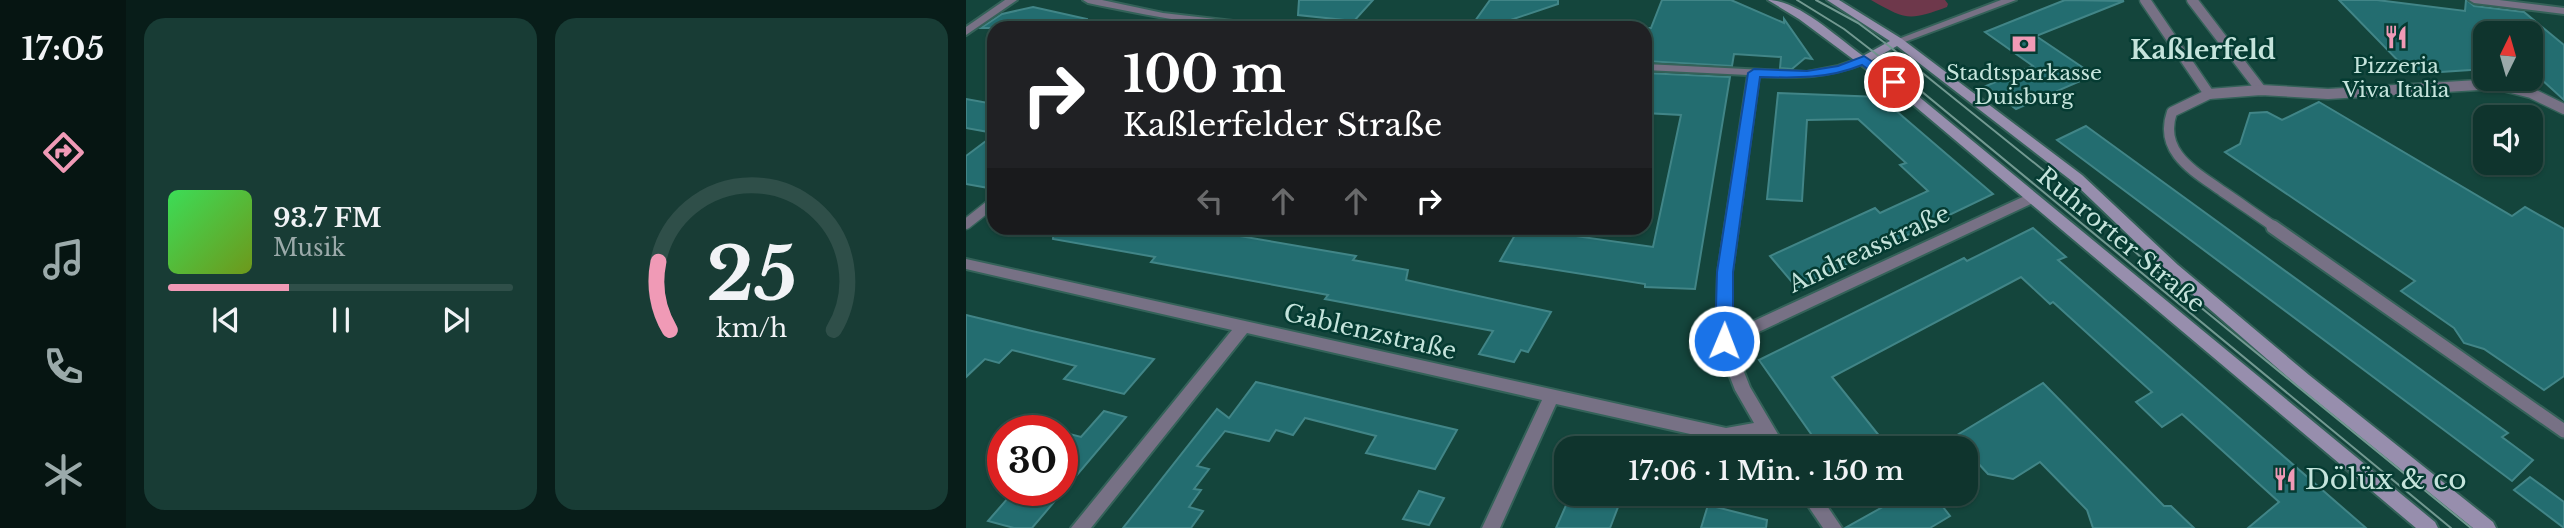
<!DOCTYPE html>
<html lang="de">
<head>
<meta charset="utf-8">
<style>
	body { margin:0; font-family:"Libre Baskerville",serif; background:#183c35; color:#f1f3f6; height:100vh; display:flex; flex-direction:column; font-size:26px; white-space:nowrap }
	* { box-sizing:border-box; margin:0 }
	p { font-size:23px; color:#9baaaa }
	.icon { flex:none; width:38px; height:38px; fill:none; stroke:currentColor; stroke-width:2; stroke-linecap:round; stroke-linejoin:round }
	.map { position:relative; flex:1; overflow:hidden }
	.details { display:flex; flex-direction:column; gap:18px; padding:18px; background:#081d19; width:840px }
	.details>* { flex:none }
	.hud { position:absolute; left:21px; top:21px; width:665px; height:214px; border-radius:21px; box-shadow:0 2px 5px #0004,0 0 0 2px #2f4f49; background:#202124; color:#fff; overflow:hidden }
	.needle { width:46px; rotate:5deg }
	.tools { position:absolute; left:1507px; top:21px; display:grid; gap:14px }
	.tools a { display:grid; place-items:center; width:70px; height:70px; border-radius:14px; background:#0f342d; box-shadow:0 2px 5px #0004,0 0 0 2px #2f4f49; font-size:35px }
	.speed { position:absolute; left:21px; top:415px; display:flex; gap:14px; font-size:35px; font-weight:700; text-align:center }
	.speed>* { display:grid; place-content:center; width:91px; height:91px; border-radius:50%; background:#0f342d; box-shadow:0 2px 5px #0004,0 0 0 2px #2f4f49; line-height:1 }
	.speed .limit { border:10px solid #d22; background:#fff; color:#111 }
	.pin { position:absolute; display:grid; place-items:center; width:60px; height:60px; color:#fff; margin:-30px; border:4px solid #fff; border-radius:50%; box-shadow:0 2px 7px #0007 }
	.me { position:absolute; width:77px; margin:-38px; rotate:1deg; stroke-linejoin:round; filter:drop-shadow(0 0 5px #0008) }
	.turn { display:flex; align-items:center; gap:24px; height:147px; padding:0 21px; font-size:32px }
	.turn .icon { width:91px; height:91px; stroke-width:2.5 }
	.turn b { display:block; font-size:49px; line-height:60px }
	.lanes { display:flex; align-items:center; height:66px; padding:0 21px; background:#0003; justify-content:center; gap:35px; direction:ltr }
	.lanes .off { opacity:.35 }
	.details .card { flex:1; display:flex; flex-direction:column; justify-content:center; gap:10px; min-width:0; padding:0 24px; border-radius:21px; background:#183c35 }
	.details .dial { align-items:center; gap:0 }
	.dial svg { height:182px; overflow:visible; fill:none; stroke:#2f4f49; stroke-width:7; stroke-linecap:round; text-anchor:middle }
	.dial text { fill:#f1f3f6; stroke:none }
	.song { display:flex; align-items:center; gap:21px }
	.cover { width:84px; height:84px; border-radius:10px; background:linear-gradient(135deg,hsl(130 70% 55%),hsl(80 70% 35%)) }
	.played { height:7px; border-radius:4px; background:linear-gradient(90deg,#f09ab6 35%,#2f4f49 35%) }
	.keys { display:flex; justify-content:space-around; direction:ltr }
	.details .tiles { flex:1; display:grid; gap:18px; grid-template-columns:repeat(2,1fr) }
	.trip { position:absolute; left:588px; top:436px; width:424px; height:70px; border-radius:21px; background:#0f342d; box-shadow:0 2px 5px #0004,0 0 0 2px #2f4f49; font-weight:600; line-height:70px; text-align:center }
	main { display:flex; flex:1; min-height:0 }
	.dock { display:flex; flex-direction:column; width:126px; justify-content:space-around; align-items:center; background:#061512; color:#9baaaa }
	.dock .icon { width:49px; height:49px }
	.dock .current { color:#f09ab6 }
	.dock b { font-size:32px; color:#f1f3f6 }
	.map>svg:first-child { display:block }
	.green { fill:#6e384b }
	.building { fill:#236d70; stroke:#418587; stroke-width:2 }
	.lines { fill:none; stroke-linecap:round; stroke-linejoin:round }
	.lane-far1-casing { stroke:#346259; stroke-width:13 }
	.lane-casing { stroke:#346259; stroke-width:17 }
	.street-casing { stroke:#346259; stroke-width:4 }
	.secondary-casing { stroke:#346259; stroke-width:4 }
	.lane-far1 { stroke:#777185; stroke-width:10 }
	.lane { stroke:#777185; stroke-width:13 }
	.street { fill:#777185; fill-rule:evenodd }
	.secondary { fill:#978ead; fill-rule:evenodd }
	.tram { stroke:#729991; stroke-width:2 }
	.route { fill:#1a73e8; stroke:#114b97; stroke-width:2 }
	.labels { text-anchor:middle; stroke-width:5; stroke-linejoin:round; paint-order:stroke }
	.far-poi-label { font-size:21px; fill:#c5e4dc; stroke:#053b32 }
	.street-label { font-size:24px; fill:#c5e4dc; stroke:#053b32 }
	.far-district-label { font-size:26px; font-weight:bold; fill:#c5e4dc; stroke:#053b32 }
	.near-poi-label { font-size:28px; fill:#c5e4dc; stroke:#053b32; text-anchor:start }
</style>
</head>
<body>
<main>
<nav class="dock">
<b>17:05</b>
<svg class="icon current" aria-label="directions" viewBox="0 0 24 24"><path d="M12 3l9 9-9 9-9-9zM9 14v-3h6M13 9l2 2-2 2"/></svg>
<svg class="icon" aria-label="music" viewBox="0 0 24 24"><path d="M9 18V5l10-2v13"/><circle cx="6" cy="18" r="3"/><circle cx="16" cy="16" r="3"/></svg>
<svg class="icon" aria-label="phone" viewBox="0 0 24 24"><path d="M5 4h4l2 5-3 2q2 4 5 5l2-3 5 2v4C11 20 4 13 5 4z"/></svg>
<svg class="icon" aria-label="climate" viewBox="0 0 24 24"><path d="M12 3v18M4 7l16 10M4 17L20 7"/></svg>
</nav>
<section class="details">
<div class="tiles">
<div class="card">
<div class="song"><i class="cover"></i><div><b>93.7 FM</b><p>Musik</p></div></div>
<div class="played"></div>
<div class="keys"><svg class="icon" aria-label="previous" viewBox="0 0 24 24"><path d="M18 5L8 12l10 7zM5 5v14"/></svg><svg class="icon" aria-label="pause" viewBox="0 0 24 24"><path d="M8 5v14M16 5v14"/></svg><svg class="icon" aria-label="next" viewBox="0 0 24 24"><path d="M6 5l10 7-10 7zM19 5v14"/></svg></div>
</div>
<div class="card dial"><svg viewBox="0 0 100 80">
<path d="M14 69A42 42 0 1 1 86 69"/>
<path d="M14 69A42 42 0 0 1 9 39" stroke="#f09ab6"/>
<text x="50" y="56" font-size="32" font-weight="700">25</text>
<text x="50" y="72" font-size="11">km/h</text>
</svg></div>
</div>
</section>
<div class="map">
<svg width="1598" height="528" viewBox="0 0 1598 528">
	<rect width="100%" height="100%" fill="#14453c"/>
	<!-- green -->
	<path class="green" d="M905,0H979L982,4L981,7C943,21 940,20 905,0Z"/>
	<!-- building -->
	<g class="building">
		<polygon points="333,0 407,0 388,21 332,15"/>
		<polygon points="524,0 592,0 592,4 521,28 504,28"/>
		<polygon points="696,0 765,0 818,23 818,19 846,59 839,58 826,69 814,68 815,57 768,54 766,66 679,61 679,28 685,28"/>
		<polygon points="1099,0 1158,1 1070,36 1128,75 1050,109 1020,86 1067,66 1019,32"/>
		<polygon points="1373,0 1411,0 1499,11 1500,0 1501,0 1508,6 1558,12 1598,45 1598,100 1564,69 1564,33 1519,33 1519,69 1445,74"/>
		<polygon points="67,7 121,19 120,28 15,28 36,14"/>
		<polygon points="679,73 764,77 729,289 679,287 679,284 534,261 553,228 687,247 715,115 679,113"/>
		<polygon points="812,93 914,97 1027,194 831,288 804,256 909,208 914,213 962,191 934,165 940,163 892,119 841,120 836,201 801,199"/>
		<polygon points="0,99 28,104 28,133 0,128"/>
		<polygon points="1353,102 1546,216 1559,207 1598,229 1598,376 1578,390 1518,349 1498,343 1488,328 1435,291 1449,281 1259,152 1274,144 1284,113 1301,112 1316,120"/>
		<polygon points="1120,126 1542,433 1536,437 1567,460 1546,481 1091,140"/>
		<polygon points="28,135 28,189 0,184 0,156"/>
		<polygon points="88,228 227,228 390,256 387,260 442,270 440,280 585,312 562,352 555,350 548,362 513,354 527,331 359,299 362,295 185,262 189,257 87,239"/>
		<polygon points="1067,228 1100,257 1092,260 1400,528 1282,528 1313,502 1216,414 1196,427 1170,402 1186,392 1087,302 1084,304 1055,277 866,377 923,448 855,448 793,360 998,258 1001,261"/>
		<polygon points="0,315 66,331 188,359 158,394 98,379 110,366 46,350 33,363 19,359 0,377"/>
		<polygon points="290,382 415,412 491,430 469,469 400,453 410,436 339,418 327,435 310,430 303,441 259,431 231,466 243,469 228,489 235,490 223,507 237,511 225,528 157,528 251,409 263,418"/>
		<polygon points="1077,383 1198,506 1205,506 1228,528 1127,528 1121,510 1074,462 1047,479 1022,474 988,437"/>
		<polygon points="138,411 160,417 66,528 48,528 22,521 49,490 96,490 96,432 115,437"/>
		<polygon points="1564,477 1598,502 1598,528 1548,490"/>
		<polygon points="453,491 478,498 463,525 437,519"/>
		<polygon points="605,494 657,494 644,528 590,528"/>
		<polygon points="940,494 955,494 962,503 970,498 984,516 964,528 879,528"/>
		<polygon points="742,505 801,520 800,528 735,528"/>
	</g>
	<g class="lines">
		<!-- lane-far1 casing -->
		<g class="lane-far1-casing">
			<g id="lane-far1">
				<polyline points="1179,0 1243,94"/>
				<polyline points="1226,0 1295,90"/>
				<polyline points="0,224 28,202"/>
				<path d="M1310,228C1292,216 1274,203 1256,191C1228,171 1192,152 1206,112L1243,94L1295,90L1362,94L1529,84L1565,93L1598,109"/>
			</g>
		</g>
		<!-- lane casing -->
		<g class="lane-casing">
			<polyline id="lane" points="1307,227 1598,431"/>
		</g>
		<!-- street casing -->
		<g class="street-casing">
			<g id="street">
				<polygon points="39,0 51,0 0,35 0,27"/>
				<path d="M117,0H136L197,13L302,25L307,28C244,28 184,16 122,3Z"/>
				<polygon points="1035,0 1050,0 936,43 928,43 927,41"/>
				<polygon points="1503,0 1533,0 1598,8 1598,14 1508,3"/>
				<path d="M898,57L902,58V62C861,78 836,78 793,76L766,272V331L1061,195H1071L1073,198L1071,201L767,344L784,387L820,448H803L796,437L760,442L590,404L534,528H516L576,400L281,333L125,528H105L266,330L0,269V259L760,428L788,423L769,390L750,341L752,272L782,75L679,70V64L841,72L872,66Z"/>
				<polygon points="834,494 853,494 876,528 857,528"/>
			</g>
		</g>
		<!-- secondary casing -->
		<g class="secondary-casing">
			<path id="secondary" d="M802,0C832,0 872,38 897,56L924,41L861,0H873L936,39L1116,175L1212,265L1343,375L1527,522L1530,528H1507L1331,385L1202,273L1106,181L931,46L904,61L946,91L1469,522L1472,528H1450L938,97L833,19Z"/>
		</g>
		<!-- lane-far1 -->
		<use href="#lane-far1" class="lane-far1"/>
		<!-- lane -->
		<use href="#lane" class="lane"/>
		<!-- street -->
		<use href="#street" class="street"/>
		<!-- secondary -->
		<use href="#secondary" class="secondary"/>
		<!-- tram -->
		<g class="tram">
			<polyline points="831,0 878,29 909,53 1485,528"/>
			<polyline points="850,0 892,23 923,46 1097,186 1189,270 1505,528"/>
		</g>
	</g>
	<!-- route -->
	<path class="route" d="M898,56L932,79V85H923L896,65C862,79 830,78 794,77L767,272V341L764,346H752L749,341L751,272L782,73L788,69L841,71L872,66Z"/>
	<!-- icons -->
	<defs>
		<g id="restaurant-bare" transform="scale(1.89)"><path d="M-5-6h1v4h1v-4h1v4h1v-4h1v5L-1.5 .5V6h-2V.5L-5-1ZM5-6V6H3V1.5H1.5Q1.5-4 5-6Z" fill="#f09ab6" stroke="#053b32" stroke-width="2.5" paint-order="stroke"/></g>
		<g id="bank-bare" transform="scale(1.89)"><path d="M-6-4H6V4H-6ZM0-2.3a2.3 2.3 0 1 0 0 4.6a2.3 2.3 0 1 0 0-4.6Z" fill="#f09ab6" stroke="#053b32" stroke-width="2.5" paint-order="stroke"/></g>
	</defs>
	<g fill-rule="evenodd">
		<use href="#restaurant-bare" x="1430" y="37"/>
		<use href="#bank-bare" x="1058" y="44"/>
		<use href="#restaurant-bare" x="1319" y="479"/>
	</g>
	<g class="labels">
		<!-- far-poi labels -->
		<g class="far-poi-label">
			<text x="1430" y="73">Pizzeria<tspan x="1430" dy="24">Viva Italia</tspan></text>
			<text x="1058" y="80">Stadtsparkasse<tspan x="1058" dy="24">Duisburg</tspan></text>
		</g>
		<!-- street labels -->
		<g class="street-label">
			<text transform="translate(1155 240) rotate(40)" y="8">Ruhrorter Straße</text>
			<text transform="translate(903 249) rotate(-25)" y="8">Andreasstraße</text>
			<text transform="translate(404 332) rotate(13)" y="8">Gablenzstraße</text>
		</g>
		<!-- far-district labels -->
		<g class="far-district-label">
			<text x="1237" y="59">Kaßlerfeld</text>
		</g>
		<!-- near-poi labels -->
		<g class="near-poi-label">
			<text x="1339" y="489">Dölüx &amp; co</text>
		</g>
	</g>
</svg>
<div class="tools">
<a><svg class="needle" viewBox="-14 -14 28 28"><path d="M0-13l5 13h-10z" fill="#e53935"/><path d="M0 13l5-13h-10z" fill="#9baaaa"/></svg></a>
<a><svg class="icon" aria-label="sound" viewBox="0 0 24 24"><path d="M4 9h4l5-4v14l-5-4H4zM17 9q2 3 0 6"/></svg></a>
</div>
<div class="speed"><div class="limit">30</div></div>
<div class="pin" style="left:928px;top:82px;background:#d93025"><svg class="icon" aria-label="arrive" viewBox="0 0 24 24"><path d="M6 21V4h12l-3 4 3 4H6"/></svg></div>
<svg class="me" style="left:758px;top:341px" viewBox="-20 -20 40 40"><circle r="17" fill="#1a73e8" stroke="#fff" stroke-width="3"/><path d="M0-11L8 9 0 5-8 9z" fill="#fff"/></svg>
<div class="trip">17:06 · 1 Min. · 150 m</div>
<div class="hud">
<div class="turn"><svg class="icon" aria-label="right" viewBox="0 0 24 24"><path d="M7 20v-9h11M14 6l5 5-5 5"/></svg><div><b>100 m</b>Kaßlerfelder Straße</div></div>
<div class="lanes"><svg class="icon off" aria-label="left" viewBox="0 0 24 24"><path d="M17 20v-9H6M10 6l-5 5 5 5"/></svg><svg class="icon off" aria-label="ahead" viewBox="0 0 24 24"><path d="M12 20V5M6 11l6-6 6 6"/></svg><svg class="icon off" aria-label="ahead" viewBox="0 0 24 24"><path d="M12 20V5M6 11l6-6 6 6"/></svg><svg class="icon" aria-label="right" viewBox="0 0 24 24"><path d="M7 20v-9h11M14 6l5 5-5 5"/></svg></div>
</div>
</div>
</main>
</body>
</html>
